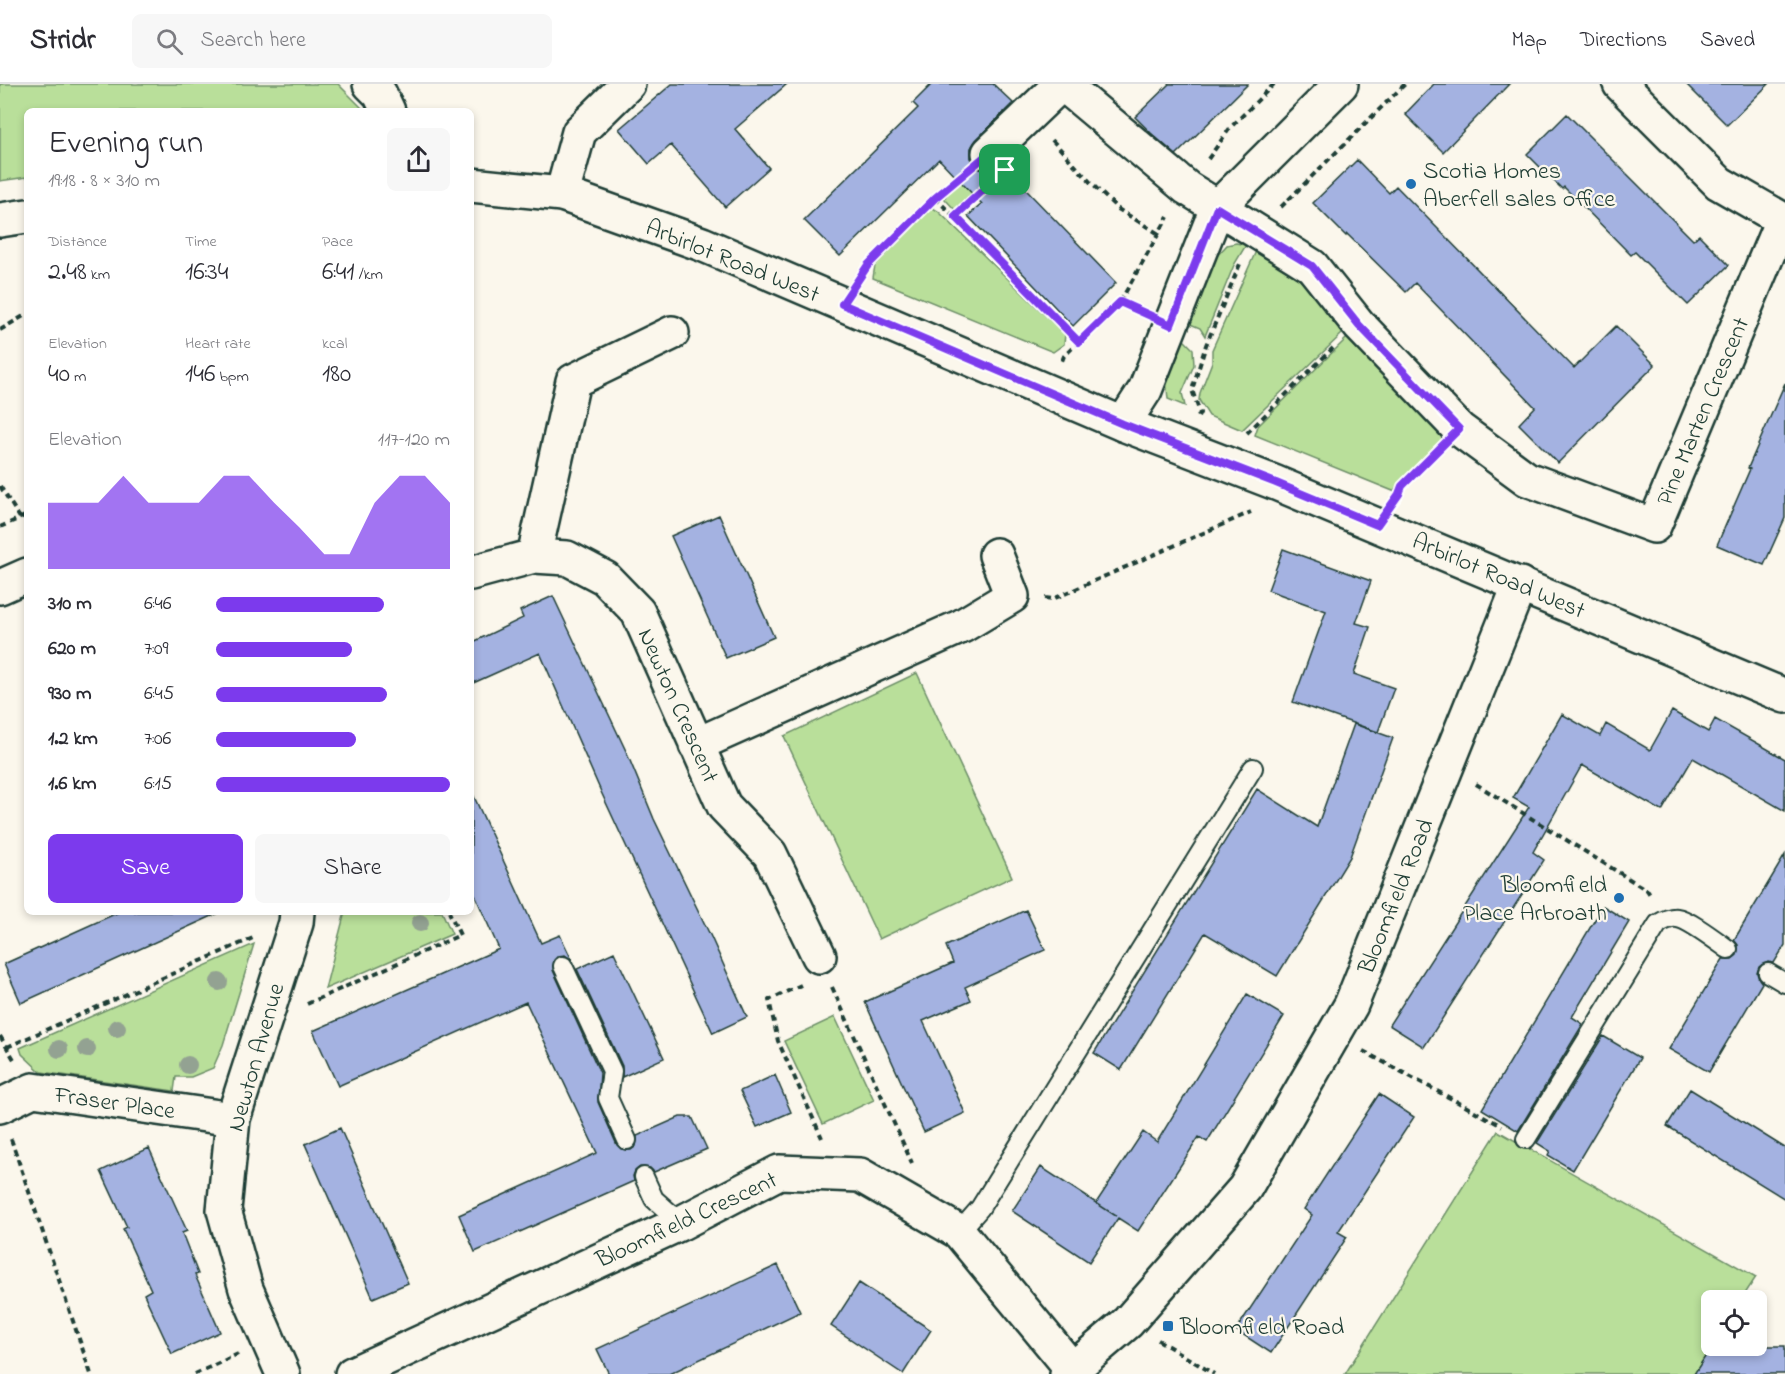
<!DOCTYPE html>
<html lang="en">
<head>
<meta charset="utf-8">
<style>
  body { margin:0; font-family:"Indie Flower",sans-serif; background:#f7f7f7; color:#2b2b33; height:100vh; display:flex; flex-direction:column; font-size:22px; white-space:nowrap }
  * { box-sizing:border-box; margin:0 }
  p { font-size:20px; color:#7c7c81 }
  .icon { flex:none; width:33px; height:33px; fill:none; stroke:currentColor; stroke-width:2; stroke-linecap:round; stroke-linejoin:round }
  .map { position:relative; flex:1; overflow:hidden }
  .drawer { position:absolute; left:24px; top:24px; width:450px; height:807px; display:flex; flex-direction:column; background:#fff; border-radius:9px; box-shadow:0 3px 9px #0003 }
  .drawer>* { flex:none }
  .controls { position:absolute; left:1701px; top:1206px; display:grid; gap:12px }
  .controls a { display:grid; place-items:center; width:66px; height:66px; border-radius:9px; background:#fff; box-shadow:0 3px 9px #0003; font-size:30px }
  .pin { position:absolute; display:grid; place-items:center; width:51px; height:51px; color:#fff; margin:-26px; border-radius:12px; box-shadow:0 3px 9px #0006 }
  .round { display:grid; place-items:center; flex:none; width:63px; height:63px; border-radius:9px; background:#f7f7f7 }
  .head { display:flex; align-items:center; justify-content:space-between; height:102px; padding:0 24px }
  h1 { font-size:33px; font-weight:600; line-height:45px }
  .stats { display:grid; grid-template-columns:repeat(3,1fr); gap:9px; height:102px; padding:6px 24px }
  .stats div { display:grid; align-content:center }
  .stats b { font-size:26px; font-weight:600 }
  .stats small { font-size:16px; font-weight:400 }
  .stats p { font-size:16px }
  .chart { height:168px; padding:12px 24px }
  .chart p { display:flex; justify-content:space-between }
  .chart svg { width:100%; height:108px; margin-top:6px; fill:#7c3aed; opacity:.7 }
  .action { display:flex; gap:12px; margin-top:auto; padding:12px 24px }
  .action a { flex:1; height:69px; border-radius:9px; background:#7c3aed; color:#fff; font-size:24px; font-weight:600; line-height:69px; text-align:center }
  .action a+a { background:#f7f7f7; color:#2b2b33 }
  ul { padding:0 24px; list-style:none; font-size:20px }
  li { display:grid; grid-template-columns:96px 72px 1fr; align-items:center; height:45px }
  li i { height:15px; border-radius:8px; background:#7c3aed }
  header { display:flex; align-items:center; gap:36px; box-sizing:border-box; height:84px; padding:0 30px; background:#fff; border-bottom:2px solid #e1e1e2 }
  header strong { font-size:28px }
  nav { display:flex; gap:33px; margin-inline-start:auto; font-size:21px }
  .search { width:420px; height:54px; background:#f7f7f7; display:flex; align-items:center; gap:15px; box-sizing:border-box; padding:0 21px; border-radius:9px; color:#7c7c81; font-size:22px }
  .map>svg:first-child { display:block }
  .green { fill:#b9df9a; stroke:#6c8e67; stroke-width:1.5 }
  .building { fill:#a4b2e1; stroke:#1f3d34; stroke-width:1.5 }
  .lines { fill:none; stroke-linecap:round; stroke-linejoin:round }
  .lane-casing { stroke:#1f3d34; stroke-width:22 }
  .street-casing { stroke:#1f3d34; stroke-width:38 }
  .secondary-casing { stroke:#1f3d34; stroke-width:38 }
  .path { stroke:#1f3d34; stroke-width:4; stroke-dasharray:6 4.5; stroke-linecap:butt }
  .lane { stroke:#fbf7ec; stroke-width:18 }
  .street { stroke:#fbf7ec; stroke-width:33 }
  .secondary { stroke:#fbf7ec; stroke-width:33 }
  .tree { fill:#93a292 }
  .route-casing { stroke:#fff; stroke-width:12 }
  .route { stroke:#7c3aed; stroke-width:8 }
  .poi-dot { fill:#1f6fb2; stroke:#fbf7ec; stroke-width:2 }
  .labels { text-anchor:middle; stroke-width:4.5; stroke-linejoin:round; paint-order:stroke }
  .poi-label { font-size:24px; fill:#1f3d34; stroke:#fbf7ec; text-anchor:start }
  .street-label { font-size:24px; fill:#1f3d34; stroke:#fbf7ec }
</style>
</head>
<body>
<header>
<strong>Stridr</strong>
<div class="search"><svg class="icon" aria-label="search" viewBox="0 0 24 24"><circle cx="10" cy="10" r="6"/><path d="M15 15l6 6"/></svg>Search here</div>
<nav><a>Map</a><a>Directions</a><a>Saved</a></nav>
</header>
<div class="map">
<svg width="1785" height="1290" viewBox="0 0 1785 1290">
  <rect width="100%" height="100%" fill="#fbf7ec"/>
  <filter id="ink" filterUnits="userSpaceOnUse"><feTurbulence type="fractalNoise" baseFrequency=".0167" numOctaves="2"/><feDisplacementMap in="SourceGraphic" scale="12" xChannelSelector="R" yChannelSelector="G"/><feConvolveMatrix kernelMatrix="1 2 1 2 8 2 1 2 1" color-interpolation-filters="sRGB"/></filter>
  <g filter="url(#ink)">
    <path class="green" d="M0,0h338l24,24v3h-335v66l-27,4z
      M983,74l15,12 -42,41 -11,-12 1,-6z
      M931,123l7,4 127,123 -1,10 -11,8 -180,-74 2,-13z
      M1236,159l10,2 -12,20 -29,71 -5,-8 -12,-5 27,-65 12,-13z
      M1256,167l48,32 39,50 -101,97 -33,-14 -10,-16 1,-7 12,-31v-12z
      M1180,252l13,13 1,16 -12,28 3,13 -17,-7 -3,-29z
      M1347,254l100,99 -54,54 -138,-56 3,-9z
      M917,589l95,204 -133,62 -95,-203z
      M345,828h97l10,22 -127,55z
      M254,860l-31,101 -10,23 -22,9h-15l-2,14 -133,-19 -19,-18 -2,-6z
      M835,933l39,83 -51,24 -39,-83z
      M1498,1047l258,146 -15,23h-29v46l-16,28h-351z"/>
    <path class="building" d="M672,0h115l-52,45 34,39 -44,39 -54,-62 -22,19 -30,-35z
      M932,0h61l20,19 -37,37 -5,8v10l5,8 8,5h10l9,-5 113,117 -43,43 -105,-110 14,-12 -43,-45 -99,97 -36,-36 114,-112 -5,-5z
      M1169,0h79l-72,71 -25,-22 -16,-16z
      M1434,0h75l-66,68 -38,-38z
      M1686,0h83l-42,41z
      M1567,30l126,126 6,-5 30,30 -41,40 -53,-53 -4,3 -67,-68 -2,2 -35,-35z
      M1357,76l32,33 7,-7 178,182 42,-42 39,39 -97,98 -39,-39 16,-17 -120,-124 -9,9 -59,-58 -1,2 -33,-33z
      M1785,299v135l-21,47 -47,-20 33,-76 -2,-1z
      M719,431l55,122 -48,21 -55,-122z
      M1283,465l88,32 -15,42 14,4 -16,47 40,14 -16,44 -85,-30 33,-91 -58,-21z
      M553,512l73,155 28,68 57,118 36,80 -34,16 -111,-239 -62,-141 -69,31v-41l52,-25 -3,-7z
      M1672,627l36,21 7,-13 70,40v52l-92,-53 -31,53 -80,-46 -49,87 11,8 -120,187 -35,-22 140,-218 -16,-9 49,-84 38,22 6,-12 44,26z
      M1354,640l39,14 -43,119 -73,119 -72,-43 -84,137 -27,-17 163,-264 60,38z
      M471,706l70,153 19,-8 12,25 -7,-5 -7,1 -4,4 -1,10 47,103 -2,29 19,43 4,4 10,1 5,-4 1,-10 43,-19h12l15,32 -53,23 -4,-4 -10,-1 -5,4 -2,5 1,5 -159,71 -16,-37 138,-62 -71,-151 -188,84 -25,-55 186,-82 -28,-63z
      M1785,771v90l-11,18 -6,-1 -9,5 -2,6 2,6 3,4 -53,89 -40,-23 54,-90h9l5,-4 1,-10 -4,-5z
      M1603,822l26,16 -57,95 11,7 -65,107 -36,-22z
      M1026,826l19,40 -80,37 6,13 -48,21 42,92 -41,19 -59,-130 88,-39 -7,-17z
      M119,828h102l-200,91 -17,-39z
      M614,868l50,106 -42,19v-11l-45,-97z
      M1247,910l37,22 -77,126 -8,-5 -61,94 -20,-13 -29,44 -77,-51 29,-44 75,49 -20,-13 47,-71 14,10z
      M1603,952l37,22 -67,112 -25,-15 2,-4 -13,-8z
      M775,991l16,37 -34,15 -17,-36z
      M1690,1005l95,59v51l-118,-73z
      M1379,1010l35,23 -76,115 9,5 -76,116 -35,-23 76,-115 -8,-6z
      M340,1044l68,155 -35,15 -68,-154z
      M149,1064l38,83 -5,2 16,41 -3,1 25,57 -48,22 -28,-60 7,-4 -28,-61 4,-2 -26,-56z
      M778,1181l22,47 -131,62h-60l-12,-25z
      M859,1199l72,47 -28,44 -72,-48z
      M1712,1262h73v28h-91z"/>
    <g class="lines">
      <defs>
        <path id="lane" d="M563,882l49,105 -4,27 19,42
          M1768,889l17,10
          M1526,1055l132,-215c5,-3 13,-7 19,-6 11,1 41,24 51,31
          M644,1093l10,22 27,24
          M959,1148l21,-24 273,-440"/>
        <path id="street" d="M370,0l10,10 8,17
          M1063,0l124,104 125,78 47,59 100,104 68,50 127,47 128,-306
          M1620,0l99,99 66,38
          M989,69l72,-69
          M562,110l17,-62 49,-48
          M1123,340l22,-34 72,-182 124,-124
          M534,472l39,-175 99,-48
          M471,489l63,-17 33,2 38,20 33,34 86,194 46,48 49,102
          M0,503l27,-12
          M696,661l266,-119 50,-30 -16,-41
          M0,1022l33,-16 200,29
          M283,1290l-37,-85 -22,-79 9,-91 63,-196 1,-11
          M352,1290l329,-151 98,-51 81,3 99,57 113,137
          M1067,1290l61,-52 117,-134 106,-183 169,-421"/>
        <path id="secondary" d="M471,101l91,9 140,50 421,180 153,59 509,213
          M0,136l27,-4"/>
      </defs>
      <use href="#lane" class="lane-casing"/>
      <use href="#street" class="street-casing"/>
      <use href="#secondary" class="secondary-casing"/>
      <path class="path" d="M1052,56l40,44 26,25 41,25
        M1208,75l22,-31 44,-44
        M935,114l20,19 30,-28
        M1281,123l124,-123
        M955,133l124,125
        M862,190l6,-9 67,-67 27,-22
        M1120,218l48,-85
        M0,246l27,-16
        M1062,277l2,-5 56,-54 19,9
        M1198,333l2,-4 -8,-23 14,-45 34,-81
        M1247,349l86,-85
        M0,402l20,32
        M1398,411l4,-9 33,-32
        M0,443l27,-12
        M1045,514l8,1 198,-87
        M1476,700l171,106 4,6
        M801,901l-32,15 9,41 44,97
        M832,903l80,176
        M307,920l153,-69 -11,-23
        M0,952l15,25
        M7,963l246,-109
        M1363,967l139,75
        M11,1055l80,235
        M1158,1256l56,34
        M195,1290l43,-20"/>
      <use href="#lane" class="lane"/>
      <use href="#street" class="street"/>
      <use href="#secondary" class="secondary"/>
    </g>
    <g class="tree">
      <circle cx="420" cy="839" r="9"/>
      <circle cx="219" cy="898" r="9"/>
      <circle cx="117" cy="944" r="9"/>
      <circle cx="59" cy="965" r="9"/>
      <circle cx="87" cy="965" r="9"/>
      <circle cx="188" cy="981" r="9"/>
    </g>
  </g>
  <g class="lines" filter="url(#ink)">
    <defs>
      <path id="route" d="M989,69l16,17 -50,46 124,126 41,-40 51,23 46,-117 95,58 47,59 100,104 -57,57 -3,8 -22,31 -101,-42 -153,-59 -281,-120 26,-39 67,-67z"/>
    </defs>
    <use href="#route" class="route-casing"/>
    <use href="#route" class="route"/>
  </g>
  <g class="poi-dot">
    <circle cx="1411" cy="100" r="6"/>
    <circle cx="1619" cy="814" r="6"/>
    <rect x="1162" y="1236" width="12" height="12" rx="3"/>
  </g>
  <g class="labels">
    <g class="poi-label">
      <text x="1423" y="94">Scotia Homes<tspan x="1423" dy="28">Aberfell sales office</tspan></text>
      <text x="1607" y="808" text-anchor="end">Bloomfield<tspan x="1607" dy="28">Place Arbroath</tspan></text>
      <text x="1180" y="1250">Bloomfield Road</text>
    </g>
    <g class="street-label">
      <text transform="translate(733 176) rotate(22)" y="8">Arbirlot Road West</text>
      <text transform="translate(1702 327) rotate(-67)" y="8">Pine Marten Crescent</text>
      <text transform="translate(1499 491) rotate(23)" y="8">Arbirlot Road West</text>
      <text transform="translate(679 621) rotate(66)" y="8">Newton Crescent</text>
      <text transform="translate(1395 812) rotate(-68)" y="8">Bloomfield Road</text>
      <text transform="translate(255 973) rotate(-74)" y="8">Newton Avenue</text>
      <text transform="translate(115 1018) rotate(8)" y="8">Fraser Place</text>
      <text transform="translate(686 1135) rotate(-25)" y="8">Bloomfield Crescent</text>
    </g>
  </g>
</svg>
<div class="controls">
<a><svg class="icon" aria-label="locate" viewBox="0 0 24 24"><circle cx="12" cy="12" r="6"/><path d="M12 2v4M12 18v4M2 12h4M18 12h4"/></svg></a>
</div>
<div class="pin" style="left:1005px;top:86px;background:#1e9e55"><svg class="icon" aria-label="arrive" viewBox="0 0 24 24"><path d="M6 21V4h12l-3 4 3 4H6"/></svg></div>
<section class="drawer">
<div class="head"><div><h1>Evening run</h1><p>19:18 · 8 × 310 m</p></div><a class="round"><svg class="icon" aria-label="share" viewBox="0 0 24 24"><path d="M12 15V3M7 8l5-5 5 5M5 13v7h14v-7"/></svg></a></div>
<div class="stats">
<div><p>Distance</p><b>2.48<small> km</small></b></div>
<div><p>Time</p><b>16:34</b></div>
<div><p>Pace</p><b>6:41<small> /km</small></b></div>
</div>
<div class="stats">
<div><p>Elevation</p><b>40<small> m</small></b></div>
<div><p>Heart rate</p><b>146<small> bpm</small></b></div>
<div><p>kcal</p><b>180</b></div>
</div>
<div class="chart"><p><span>Elevation</span>117–120 m</p>
<svg viewBox="0 0 160 44" preserveAspectRatio="none"><path d="M0 44V17L10 17L20 17L30 6L40 17L50 17L60 17L70 6L80 6L90 17L100 27L110 38L120 38L130 17L140 6L150 6L160 17V44z"/></svg>
</div>
<ul>
<li><b>310 m</b>6:46<i style="width:72%"></i></li>
<li><b>620 m</b>7:09<i style="width:58%"></i></li>
<li><b>930 m</b>6:45<i style="width:73%"></i></li>
<li><b>1.2 km</b>7:06<i style="width:60%"></i></li>
<li><b>1.6 km</b>6:15<i style="width:100%"></i></li>
</ul>
<div class="action"><a>Save</a><a>Share</a></div>
</section>
</div>
</body>
</html>
